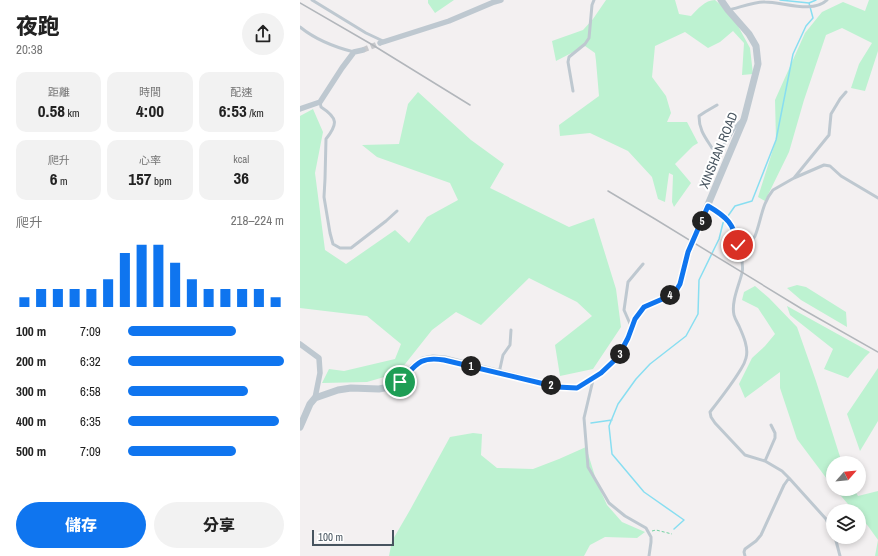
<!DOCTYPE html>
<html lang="zh-TW">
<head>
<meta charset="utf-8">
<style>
  body { margin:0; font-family:"Archivo Narrow","Noto Sans TC",sans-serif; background:#f2f2f2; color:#222; height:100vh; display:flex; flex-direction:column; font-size:15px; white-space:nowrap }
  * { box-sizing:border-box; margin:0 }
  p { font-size:13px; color:#767676 }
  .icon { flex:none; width:22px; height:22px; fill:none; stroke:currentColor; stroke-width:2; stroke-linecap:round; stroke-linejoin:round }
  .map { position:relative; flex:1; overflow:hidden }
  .details { display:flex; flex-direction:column; background:#fff; width:300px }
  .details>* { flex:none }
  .needle { width:26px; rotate:63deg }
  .controls { position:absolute; left:526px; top:456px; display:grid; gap:8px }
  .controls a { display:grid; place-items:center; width:40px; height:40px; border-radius:50%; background:#fff; box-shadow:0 2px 6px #0003; font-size:20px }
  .scale { position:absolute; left:12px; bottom:10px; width:82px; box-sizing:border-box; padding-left:4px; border:2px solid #47545f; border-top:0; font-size:11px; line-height:14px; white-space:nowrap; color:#47545f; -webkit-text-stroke:3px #fff; paint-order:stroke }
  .pin { position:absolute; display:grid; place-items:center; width:34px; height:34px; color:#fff; margin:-17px; border:2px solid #fff; border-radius:50%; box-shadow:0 1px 4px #0007 }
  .km { position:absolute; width:20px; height:20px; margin:-10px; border-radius:50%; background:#222; color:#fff; font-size:11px; line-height:20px; text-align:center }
  .round { display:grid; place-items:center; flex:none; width:42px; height:42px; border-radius:21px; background:#f2f2f2 }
  .headline { display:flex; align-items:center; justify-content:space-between; height:68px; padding:0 16px }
  h1 { font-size:22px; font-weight:800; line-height:30px }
  .metrics { display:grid; grid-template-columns:repeat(3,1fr); gap:6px; height:68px; padding:4px 16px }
  .metrics div { display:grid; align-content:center; border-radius:10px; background:#f2f2f2; text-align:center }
  .metrics b { font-size:17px; font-weight:800 }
  .metrics small { font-size:11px; font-weight:400 }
  .metrics p { font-size:11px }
  .chart { height:112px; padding:8px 16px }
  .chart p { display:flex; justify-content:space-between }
  .chart svg { width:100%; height:72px; margin-top:4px; stroke:#0f75ef; stroke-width:6 }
  .cta { display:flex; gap:8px; margin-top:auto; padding:8px 16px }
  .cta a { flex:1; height:46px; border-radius:24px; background:#0f75ef; color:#fff; font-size:16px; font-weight:800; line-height:46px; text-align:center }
  .cta a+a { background:#f2f2f2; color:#222 }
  ul { padding:0 16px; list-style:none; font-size:13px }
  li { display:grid; grid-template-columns:64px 48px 1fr; align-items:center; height:30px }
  li i { height:10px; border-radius:5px; background:#0f75ef }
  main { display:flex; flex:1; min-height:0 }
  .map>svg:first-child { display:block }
  .green { fill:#bdf2d1 }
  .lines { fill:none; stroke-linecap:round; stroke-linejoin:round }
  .stream { stroke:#88def1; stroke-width:1.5 }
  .minor-tunnel { stroke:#c8c9cc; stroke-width:5.5; stroke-dasharray:5.5 3; stroke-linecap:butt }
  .path { stroke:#73d2a2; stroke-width:1; stroke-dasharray:3 2; stroke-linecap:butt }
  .service { stroke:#bec8d0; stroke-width:3 }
  .minor { stroke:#bec8d0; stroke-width:5.5 }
  .tertiary { stroke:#bec8d0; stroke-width:7 }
  .rail { stroke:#b2b6bb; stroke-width:1.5 }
  .route-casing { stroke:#fff; stroke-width:8 }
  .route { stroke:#0f75ef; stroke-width:5 }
  .labels { text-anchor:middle; stroke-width:4; stroke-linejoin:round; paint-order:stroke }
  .street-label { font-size:13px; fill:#47545f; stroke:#fff }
</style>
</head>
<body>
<main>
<section class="details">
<div class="headline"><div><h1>夜跑</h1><p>20:38</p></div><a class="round"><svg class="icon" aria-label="share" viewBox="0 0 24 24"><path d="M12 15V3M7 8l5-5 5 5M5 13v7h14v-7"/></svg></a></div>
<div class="metrics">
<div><p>距離</p><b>0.58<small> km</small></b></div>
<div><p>時間</p><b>4:00</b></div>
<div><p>配速</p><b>6:53<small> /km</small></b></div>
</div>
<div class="metrics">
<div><p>爬升</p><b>6<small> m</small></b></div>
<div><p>心率</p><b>157<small> bpm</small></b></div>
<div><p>kcal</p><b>36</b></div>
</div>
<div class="chart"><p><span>爬升</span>218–224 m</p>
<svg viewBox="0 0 160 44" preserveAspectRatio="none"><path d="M5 44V38M15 44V33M25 44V33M35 44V33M45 44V33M55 44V27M65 44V11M75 44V6M85 44V6M95 44V17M105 44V27M115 44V33M125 44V33M135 44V33M145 44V33M155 44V38"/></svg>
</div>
<ul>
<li><b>100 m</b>7:09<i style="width:69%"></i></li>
<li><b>200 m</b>6:32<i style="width:100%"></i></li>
<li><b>300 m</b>6:58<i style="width:77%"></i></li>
<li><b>400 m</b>6:35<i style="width:97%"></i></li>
<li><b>500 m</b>7:09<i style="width:69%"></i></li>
</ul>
<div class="cta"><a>儲存</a><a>分享</a></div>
</section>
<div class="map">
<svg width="578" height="556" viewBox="0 0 578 556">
  <rect width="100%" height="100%" fill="#f3f0f1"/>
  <path class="green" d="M128,0h26l-19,13 -7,-10z
    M306,0h69l4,14 12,2c7,-7 14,-16 24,-16l17,15 18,33 3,26 -11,1 2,-32 -11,-12 -13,11 -12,6 -23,-16 -30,14 -3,31 14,19 5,17 -4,9h20l11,21 -5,3 -18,18 16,19 -17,24 -2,-5 1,-27 -4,-2 -4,29 -7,-3 -6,-22 -24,-26 -38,-18 -30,3 -1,-11 40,-29 -3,-35 -1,-8 -10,-7 -29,15 -4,-20 31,-11 10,-11z
    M569,0h9v51l-13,40 -14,-3 8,-24 13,-21 -30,-15 -16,7 -22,65 -15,52 -24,49 -7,-4 18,-57 -1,-40 30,-67 17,-21 21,-10 22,9z
    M118,92l53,48 33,24 -14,24 79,39 25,-9 22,71 5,38 -28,42 -33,7 -5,-31 37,-29 -15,-14 -48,-24 -48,47 -25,-13 -24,18 -34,43 -31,9 -45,1 7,-14 15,2 51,-12 6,-15 -34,-28 -67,-8v-192l13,-7 10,23 -8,41 10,77 21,14 49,-34 14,13 18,-26 31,-17 -8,-17 -73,-26 -15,-12 37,-1 9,-40z
    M497,285l9,2 40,25 1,15 -46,-27 -14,-12z
    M455,286l14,12 28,29 19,54 26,82h-9v24l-36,-48 -17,-51v-16l-35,26 -6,-14 13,-26 13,-12 10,-12 -17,-26 -16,-8 2,-8z
    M487,306l83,46 -5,5 -17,21 -24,-9 9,-20 -43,-34z
    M578,368v53l-18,30 -13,-37z
    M173,433l9,1 -1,21 16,13 36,1 26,-10 27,-12 11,36 10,22 15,17 23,10 -8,6 -32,-1 -15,8 -6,11h-195l3,-15 18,-31 40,-73z
    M535,489h19l4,7 20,-5v65h-3l3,-16 -10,-14 -9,-10v-5h-5z"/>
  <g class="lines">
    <path class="stream" d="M480,0l29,3 7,-3
      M291,423l21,-3
      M374,529l10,-9 -40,-28 -32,-38 -3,-28 9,-22 18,-25 14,-15 36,-28 12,-22 1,-34 20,-41 4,-16 12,-17 17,-5 24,-61 17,-86 13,-28 7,-8 -4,-15"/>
    <path class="minor-tunnel" d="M63,50l17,-7"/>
    <path class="path" d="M352,531l4,-1 16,4"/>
    <path class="service" d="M12,0l54,33 17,8
      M428,10c10,-2 28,-9 37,-8 18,0 48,12 62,-2
      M0,27c16,13 34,20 54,25
      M273,91l-5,-29 1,-5 16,-13 4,-6 3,-33 2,-5
      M20,102l1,5c17,11 17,17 5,32l-1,40 -1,18 6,36 3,11 7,4h11l35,-27 11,-10
      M417,105l-12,7 -6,4c0,14 6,21 13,32 17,2 18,-19 29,-27
      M494,178l35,-43 2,-21 9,-15 6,-7
      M408,206c22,13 25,19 31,43 2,7 5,16 3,24 -3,12 -11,29 -8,42 1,4 3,7 5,11 4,9 10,22 7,32 -1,4 -3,8 -5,11 -9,15 -20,29 -31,43l1,5 4,6 30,32 20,6 17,10 7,7 37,41 7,14
      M438,245l14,-5 3,-4c6,-15 7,-33 18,-46l21,-12 30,-13 6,1 11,10 37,22
      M331,326l-7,-16 4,-28 15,-18
      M199,373l4,-18 7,-10 1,-15
      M293,380l-9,38 4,49 21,36 16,13 21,12 5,9v5l-2,14
      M465,461l10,-23v-5l-4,-8
      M535,537l5,19
      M445,556l-1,-4 1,-3 11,-8 5,-6 23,-50 5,-7"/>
    <path class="minor" d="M80,43l69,-22 45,-19 7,-2
      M0,109l20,-7 22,-34 12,-16 9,-2
      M0,344l19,14 1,15 -5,25"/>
    <path class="tertiary" d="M0,427l10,-23 5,-6 23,-8 13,-2 28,1 10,-2 11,-5 13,-15 10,-7 10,-2 12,1 112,28 20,1 24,-15 17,-16 10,-19 7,-19 9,-12 30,-13 6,-10 8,-32 56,-133 14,-55 -2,-18 -7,-12 -21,-24 -7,-10"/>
    <path class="rail" d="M0,3l71,41 99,61
      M308,191l47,28 147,90 76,43"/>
  </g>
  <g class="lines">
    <defs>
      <path id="route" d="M100,382c16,-17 19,-26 44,-22l113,27 20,1 24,-15 17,-16 10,-19 7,-19 9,-12 30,-13 6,-10 8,-32 20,-46c19,11 26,18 30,39"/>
    </defs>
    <use href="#route" class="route-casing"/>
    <use href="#route" class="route"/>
  </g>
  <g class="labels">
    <g class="street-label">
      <text transform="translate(418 150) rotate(-68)" y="5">XINSHAN ROAD</text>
    </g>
  </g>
</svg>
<div class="controls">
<a><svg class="needle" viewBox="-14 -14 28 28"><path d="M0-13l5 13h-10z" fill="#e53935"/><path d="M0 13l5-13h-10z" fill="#767676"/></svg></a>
<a><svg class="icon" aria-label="layers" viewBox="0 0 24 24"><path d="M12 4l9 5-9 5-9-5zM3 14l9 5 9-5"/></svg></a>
</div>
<div class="scale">100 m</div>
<div class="pin" style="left:100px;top:382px;background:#1e9e55"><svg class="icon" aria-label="arrive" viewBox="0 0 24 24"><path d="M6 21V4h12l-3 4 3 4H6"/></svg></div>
<div class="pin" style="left:438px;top:245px;background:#d93025"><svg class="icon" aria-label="check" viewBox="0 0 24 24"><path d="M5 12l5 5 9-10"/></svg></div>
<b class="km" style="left:171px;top:366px">1</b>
<b class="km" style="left:251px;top:385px">2</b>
<b class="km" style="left:320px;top:354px">3</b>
<b class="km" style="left:370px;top:295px">4</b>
<b class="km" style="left:402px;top:221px">5</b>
</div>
</main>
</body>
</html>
